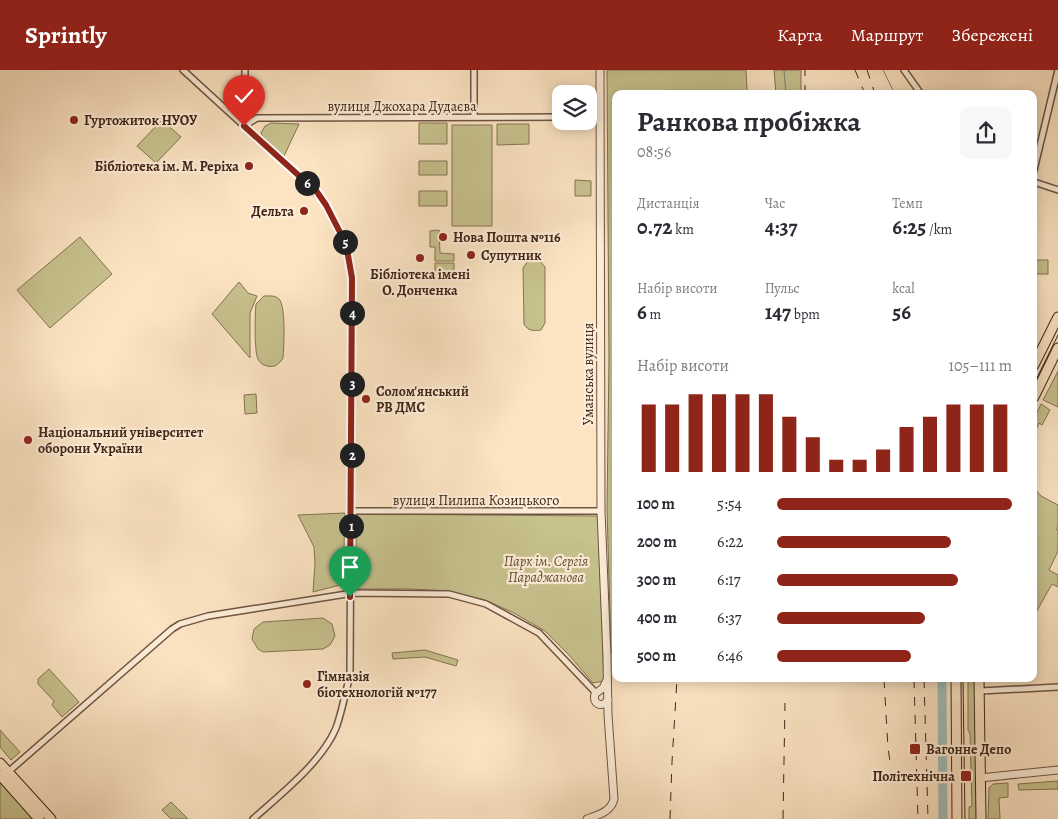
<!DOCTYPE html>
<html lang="uk">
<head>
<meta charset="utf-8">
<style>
  body { margin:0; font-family:Alegreya,serif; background:#f7f7f7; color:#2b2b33; height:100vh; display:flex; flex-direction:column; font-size:19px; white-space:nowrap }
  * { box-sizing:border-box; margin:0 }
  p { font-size:16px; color:#7c7c81 }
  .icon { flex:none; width:28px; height:28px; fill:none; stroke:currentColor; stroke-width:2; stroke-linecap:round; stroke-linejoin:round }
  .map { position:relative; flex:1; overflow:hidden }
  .sheet { position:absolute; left:612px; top:20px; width:425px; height:592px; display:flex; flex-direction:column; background:#fff; border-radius:10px; box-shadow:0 2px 12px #0003 }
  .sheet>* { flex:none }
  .buttons { position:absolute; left:552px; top:15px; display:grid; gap:10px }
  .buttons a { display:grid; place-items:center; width:45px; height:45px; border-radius:10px; background:#fff; box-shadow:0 2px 12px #0003; font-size:25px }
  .pin { position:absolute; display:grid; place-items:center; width:42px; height:42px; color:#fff; margin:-51px -21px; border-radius:50% 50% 50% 0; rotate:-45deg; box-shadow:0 0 5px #0007 }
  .pin .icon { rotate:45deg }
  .km { position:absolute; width:25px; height:25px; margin:-12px; border-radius:50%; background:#222; color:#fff; font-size:14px; line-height:25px; text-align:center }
  .round { display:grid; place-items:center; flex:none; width:52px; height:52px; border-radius:10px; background:#f7f7f7 }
  .summary { display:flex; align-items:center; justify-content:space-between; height:85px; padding:0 25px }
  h1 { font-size:28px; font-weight:600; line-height:38px }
  .stats { display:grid; grid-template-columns:repeat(3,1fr); gap:8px; height:85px; padding:5px 25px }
  .stats div { display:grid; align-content:center }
  .stats b { font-size:21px; font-weight:600 }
  .stats small { font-size:14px; font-weight:400 }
  .stats p { font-size:14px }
  .chart { height:140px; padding:10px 25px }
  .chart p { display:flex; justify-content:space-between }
  .chart svg { width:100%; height:90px; margin-top:5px; stroke:#8f2418; stroke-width:6 }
  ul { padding:0 25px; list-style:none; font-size:16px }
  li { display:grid; grid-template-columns:80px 60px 1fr; align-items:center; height:38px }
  li i { height:12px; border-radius:6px; background:#8f2418 }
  header { display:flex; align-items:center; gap:30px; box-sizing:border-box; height:70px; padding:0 25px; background:#8f2418; color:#fff }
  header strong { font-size:24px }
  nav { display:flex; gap:28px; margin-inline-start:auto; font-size:18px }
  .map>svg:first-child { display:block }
  .green { fill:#c7c28e; stroke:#847352 }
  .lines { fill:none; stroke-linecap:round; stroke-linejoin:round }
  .stream { stroke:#7a8079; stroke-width:1 }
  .river { stroke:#a1bdbb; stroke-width:9 }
  .minor-casing { stroke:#6f5442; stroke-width:8 }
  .tertiary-casing { stroke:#6f5442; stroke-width:9 }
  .primary-casing { stroke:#402417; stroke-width:11 }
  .minor { stroke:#fdedd8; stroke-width:5 }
  .tertiary { stroke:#fdedd8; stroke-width:7 }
  .primary { stroke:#fce4c3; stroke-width:9 }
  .tram { stroke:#402417; stroke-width:1 }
  .rail { stroke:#402417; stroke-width:1; stroke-dasharray:9 9; stroke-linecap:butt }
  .route-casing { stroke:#fff; stroke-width:10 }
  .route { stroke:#8f2418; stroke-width:6 }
  .poi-dot { fill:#8f2418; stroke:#fdedd8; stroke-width:2 }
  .labels { text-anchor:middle; stroke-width:4.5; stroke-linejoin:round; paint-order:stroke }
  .street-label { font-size:14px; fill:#402417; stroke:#fdedd8 }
  .poi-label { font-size:14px; font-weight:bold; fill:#402417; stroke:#fdedd8; text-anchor:start }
  .park-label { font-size:14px; font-style:italic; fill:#624c35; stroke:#fdedd8 }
</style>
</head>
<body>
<header>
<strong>Sprintly</strong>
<nav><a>Карта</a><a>Маршрут</a><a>Збережені</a></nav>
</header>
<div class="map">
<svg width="1058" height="749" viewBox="0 0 1058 749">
  <rect width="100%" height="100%" fill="#fce4c3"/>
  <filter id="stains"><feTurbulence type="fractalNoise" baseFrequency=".004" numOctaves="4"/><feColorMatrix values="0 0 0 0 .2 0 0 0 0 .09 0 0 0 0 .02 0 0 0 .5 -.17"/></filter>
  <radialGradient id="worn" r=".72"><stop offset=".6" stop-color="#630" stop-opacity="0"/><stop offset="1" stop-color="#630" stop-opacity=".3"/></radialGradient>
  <path class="green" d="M607,0h139l1,20 -2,4h-129v559h-5l-4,-146 2,-148z
    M774,0h27v24h-25z
    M162,50l19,17 -25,26 -19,-17z
    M271,53l28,1 -15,32 -21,-19 -2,-4 4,-7z
    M419,53h28v21h-28z
    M497,54h32v20l-32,1z
    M452,55h40v101h-40z
    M419,91h28v14h-28z
    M575,110l16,1v15h-16z
    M419,121h28v15h-28z
    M439,160l1,23 14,1v7h-19v-14h-5v-16z
    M80,167l32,37 -62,54 -33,-38z
    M534,190l6,1 5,6v56l-4,7c-8,1 -13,1 -17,-6l-1,-56 5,-7z
    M1036,190h12v14h-12z
    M435,193h19v16h-19z
    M239,212l9,11 9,3 -7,17v45l-38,-44z
    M264,226c5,0 11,-1 15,3 7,7 5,48 4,59 -4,6 -8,10 -16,8 -4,-1 -7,-3 -9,-7 -4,-8 -3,-45 -2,-55z
    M1058,301v36l-15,-7z
    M256,324l1,19 -12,1 -1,-19z
    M1041,334l9,6 -8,15 -3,-2 -5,11v-15z
    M1034,418l7,8 17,9v21l-2,3 2,1v21l-9,19 9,5v12l-6,-3 -18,32z
    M345,443l-2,69 -3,3 -27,7 2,-29 -1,-16 -16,-32z
    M356,444l242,2 6,165 -11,2 -24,-28 -24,-24 -31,-18 -29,-13 -37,-9 -38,-2h-54z
    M323,548l9,6 3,12 -5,9 -7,4 -60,3 -5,-3 -6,-10 2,-10 9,-7z
    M425,580l33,10 -2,6 -31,-9 -32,2 -1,-6z
    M49,599l30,33 -17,15 -10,-12 2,-4 -16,-17v-5z
    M968,609h7l2,140h-8v-12l3,-1 -2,-72 -2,-4z
    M0,660l20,22 -9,8 -11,-13z
    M0,708l37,41h-37z
    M1058,711v8l-39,1 -1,-6z
    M1008,713v14l-9,1 1,21h-12l1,-31 4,-4z
    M171,732l17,17h-17l-9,-9z"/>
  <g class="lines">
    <path class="stream" d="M784,0l2,24
      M883,0l12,24"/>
    <path class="river" d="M942,609l1,140"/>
    <defs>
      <path id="minor" d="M183,0l118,108 21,21 24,46 6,33 -2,398c-5,17 -8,36 -14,52 -14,34 -56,67 -83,91
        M904,0l17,24
        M589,46h11
        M474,47v-47
        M244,56l13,-8 304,-1
        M244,56l1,-56
        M1034,100l24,-100
        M1034,112l24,8
        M351,441h250
        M980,621l78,-4
        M7,703l165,-144 8,-5 28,-8 145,-23 96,1 37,10 53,29 57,60"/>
      <path id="tertiary" d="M607,610l-4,8 -8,6c-2,7 2,12 9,10l4,-4
        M980,708l78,-8
        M587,749c11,-4 24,-7 27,-20l-6,-84 -1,-59 -6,-145 -1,-441"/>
      <path id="primary" d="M1034,295l24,-48
        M1034,327l24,-49
        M956,609l1,140
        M979,609l2,140
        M0,693l51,56
        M0,705l39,44"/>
    </defs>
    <use href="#minor" class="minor-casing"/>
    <use href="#tertiary" class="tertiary-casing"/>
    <use href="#primary" class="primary-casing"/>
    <use href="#minor" class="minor"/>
    <use href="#tertiary" class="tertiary"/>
    <use href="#primary" class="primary"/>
    <path class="tram" d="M1034,314l24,-49
      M963,609l2,140"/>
    <path class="rail" d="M855,0l10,24
      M867,0l8,24
      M805,24v-24
      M884,609l4,69 3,20
      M914,609l4,140
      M924,609l4,140
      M670,749l2,-57 5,-83
      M783,749l2,-116"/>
  </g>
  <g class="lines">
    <defs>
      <path id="route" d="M244,56l73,66 9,13 20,39 6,34 -2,319"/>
    </defs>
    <use href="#route" class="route-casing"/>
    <use href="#route" class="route"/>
  </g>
  <g class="poi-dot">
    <circle cx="74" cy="50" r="5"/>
    <circle cx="249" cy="96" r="5"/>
    <circle cx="304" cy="141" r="5"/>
    <circle cx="443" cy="167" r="5"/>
    <circle cx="471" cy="185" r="5"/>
    <circle cx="420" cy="188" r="5"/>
    <circle cx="366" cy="329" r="5"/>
    <circle cx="28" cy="370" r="5"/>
    <circle cx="307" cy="614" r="5"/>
    <rect x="909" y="673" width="12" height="12" rx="2.5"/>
    <rect x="960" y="700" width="12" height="12" rx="2.5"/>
  </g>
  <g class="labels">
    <g class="street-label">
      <text x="402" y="41">вулиця Джохара Дудаєва</text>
      <text transform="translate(588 304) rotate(-90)" y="5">Уманська вулиця</text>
      <text x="476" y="435">вулиця Пилипа Козицького</text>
    </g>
    <g class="poi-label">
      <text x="84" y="55">Гуртожиток НУОУ</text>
      <text x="239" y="101" text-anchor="end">Бібліотека ім. М. Реріха</text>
      <text x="294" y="146" text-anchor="end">Дельта</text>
      <text x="453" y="172">Нова Пошта №116</text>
      <text x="481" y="190">Супутник</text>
      <text x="420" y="209" text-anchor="middle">Бібліотека імені<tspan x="420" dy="16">О. Донченка</tspan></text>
      <text x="376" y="326">Солом'янський<tspan x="376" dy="16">РВ ДМС</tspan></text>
      <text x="38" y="367">Національний університет<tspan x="38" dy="16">оборони України</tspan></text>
      <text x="317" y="611">Гімназія<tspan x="317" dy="16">біотехнологій №177</tspan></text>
      <text x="926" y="684">Вагонне Депо</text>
      <text x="955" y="711" text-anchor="end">Політехнічна</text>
    </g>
    <g class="park-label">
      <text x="546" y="496">Парк ім. Сергія<tspan x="546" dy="16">Параджанова</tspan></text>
    </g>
  </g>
  <rect width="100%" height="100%" filter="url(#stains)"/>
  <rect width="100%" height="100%" fill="url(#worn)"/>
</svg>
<div class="buttons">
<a><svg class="icon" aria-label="layers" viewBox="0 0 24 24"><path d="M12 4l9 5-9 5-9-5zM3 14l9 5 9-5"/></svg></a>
</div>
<div class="pin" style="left:350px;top:527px;background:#1e9e55"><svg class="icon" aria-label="arrive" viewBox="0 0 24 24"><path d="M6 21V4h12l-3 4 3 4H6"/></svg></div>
<div class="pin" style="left:244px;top:56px;background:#d93025"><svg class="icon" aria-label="check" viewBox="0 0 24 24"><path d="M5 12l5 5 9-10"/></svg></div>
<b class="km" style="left:351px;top:456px">1</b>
<b class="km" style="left:352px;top:385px">2</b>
<b class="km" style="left:352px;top:314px">3</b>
<b class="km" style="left:352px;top:243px">4</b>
<b class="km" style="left:345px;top:172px">5</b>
<b class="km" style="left:307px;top:113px">6</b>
<section class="sheet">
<div class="summary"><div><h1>Ранкова пробіжка</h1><p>08:56</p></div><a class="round"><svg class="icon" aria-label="share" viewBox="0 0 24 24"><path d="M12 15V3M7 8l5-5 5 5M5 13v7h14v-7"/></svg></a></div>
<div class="stats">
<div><p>Дистанція</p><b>0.72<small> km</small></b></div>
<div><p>Час</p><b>4:37</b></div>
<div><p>Темп</p><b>6:25<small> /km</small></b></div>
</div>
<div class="stats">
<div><p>Набір висоти</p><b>6<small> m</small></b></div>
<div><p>Пульс</p><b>147<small> bpm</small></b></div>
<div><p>kcal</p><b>56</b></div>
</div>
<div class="chart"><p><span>Набір висоти</span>105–111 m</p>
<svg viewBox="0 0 160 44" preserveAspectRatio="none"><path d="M5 44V11M15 44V11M25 44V6M35 44V6M45 44V6M55 44V6M65 44V17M75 44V27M85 44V38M95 44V38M105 44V33M115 44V22M125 44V17M135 44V11M145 44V11M155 44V11"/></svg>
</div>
<ul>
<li><b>100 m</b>5:54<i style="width:100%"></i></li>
<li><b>200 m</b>6:22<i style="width:74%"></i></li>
<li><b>300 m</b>6:17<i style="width:77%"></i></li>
<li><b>400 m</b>6:37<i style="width:63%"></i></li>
<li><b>500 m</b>6:46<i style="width:57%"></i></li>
</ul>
</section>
</div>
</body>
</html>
